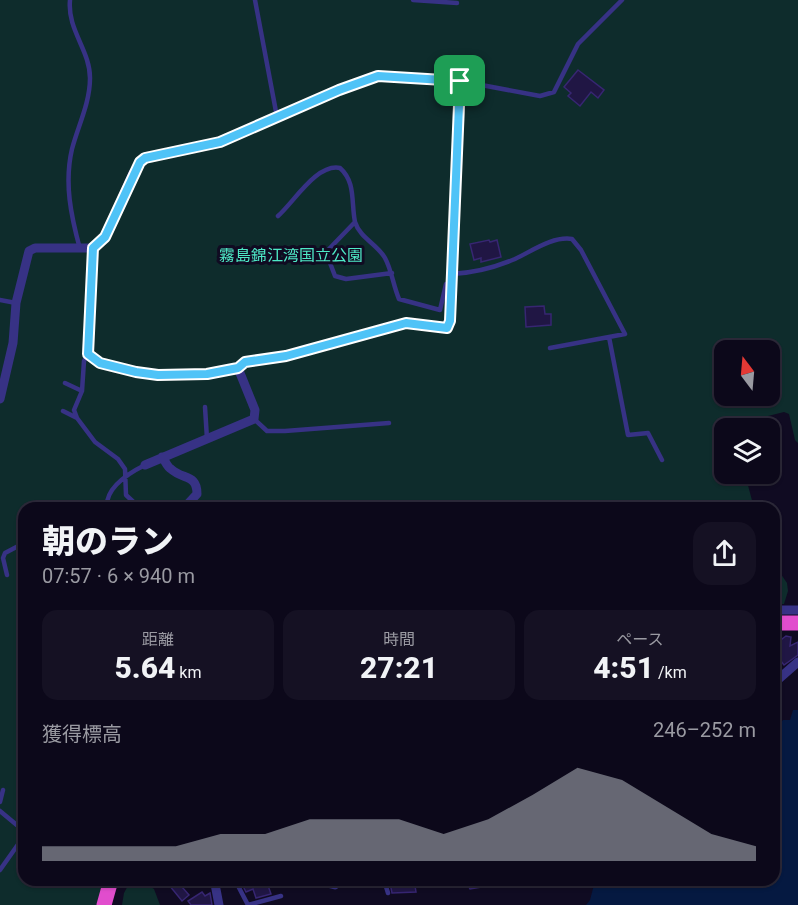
<!DOCTYPE html>
<html lang="ja">
<head>
<meta charset="utf-8">
<style>
  body { margin:0; font-family:Roboto,"Noto Sans JP",sans-serif; background:#151123; color:#f1f3f6; height:100vh; display:flex; flex-direction:column; font-size:22px; white-space:nowrap }
  * { box-sizing:border-box; margin:0 }
  p { font-size:20px; color:#9a9aa2 }
  .icon { flex:none; width:33px; height:33px; fill:none; stroke:currentColor; stroke-width:2; stroke-linecap:round; stroke-linejoin:round }
  .map { position:relative; flex:1; overflow:hidden }
  .drawer { position:absolute; left:18px; top:502px; width:762px; height:384px; display:flex; flex-direction:column; background:#0c081a; border-radius:18px; box-shadow:0 2px 4px #0004,0 0 0 2px #2c2939 }
  .drawer>* { flex:none }
  .needle { width:39px; rotate:344deg }
  .buttons { position:absolute; left:714px; top:340px; display:grid; gap:12px }
  .buttons a { display:grid; place-items:center; width:66px; height:66px; border-radius:12px; background:#0c081a; box-shadow:0 2px 4px #0004,0 0 0 2px #2c2939; font-size:30px }
  .pin { position:absolute; display:grid; place-items:center; width:51px; height:51px; color:#fff; margin:-26px; border-radius:12px; box-shadow:0 3px 9px #0006 }
  .round { display:grid; place-items:center; flex:none; width:63px; height:63px; border-radius:18px; background:#151123 }
  .headline { display:flex; align-items:center; justify-content:space-between; height:102px; padding:0 24px }
  h1 { font-size:33px; font-weight:800; line-height:45px }
  .stats { display:grid; grid-template-columns:repeat(3,1fr); gap:9px; height:102px; padding:6px 24px }
  .stats div { display:grid; align-content:center; border-radius:15px; background:#151123; text-align:center }
  .stats b { font-size:30px; font-weight:800 }
  .stats small { font-size:16px; font-weight:400 }
  .stats p { font-size:16px }
  .chart { height:168px; padding:12px 24px }
  .chart p { display:flex; justify-content:space-between }
  .chart svg { width:100%; height:108px; margin-top:6px; fill:#8c9099; opacity:.7 }
  .map>svg:first-child { display:block }
  .green { fill:#0e2c2c; fill-rule:evenodd }
  .water { fill:#051941 }
  .building { fill:#201644; stroke:#372672; stroke-width:1.5 }
  .lines { fill:none; stroke-linecap:round; stroke-linejoin:round }
  .service { stroke:#373285; stroke-width:4.5 }
  .minor { stroke:#373285; stroke-width:9 }
  .trunk { stroke:#e14dcd; stroke-width:15 }
  .route-casing { stroke:#fff; stroke-width:12 }
  .route { stroke:#4fc3f7; stroke-width:8 }
  .labels { text-anchor:middle; stroke-width:6; stroke-linejoin:round; paint-order:stroke }
  .park-label { font-size:16px; fill:#4ee9c6; stroke:#100b22 }
</style>
</head>
<body>
<div class="map">
<svg width="798" height="905" viewBox="0 0 798 905">
  <rect width="100%" height="100%" fill="#100b22"/>
  <path class="green" d="M0,0h798v443l-3,-3 -6,-26 -5,-2 -45,11 -3,6h-12v45h21l9,34h-730v372l81,1 -7,24h-98zM724,351h46v45h-46z
    M774,564l13,19 1,8 -4,13h-10z
    M130,882h14l10,7 6,16h-38l2,-12z"/>
  <path class="water" d="M793,710h5v195h-212l4,-5 5,-19 179,-1v-88l7,-9 -1,-6 -6,-3v-44l9,-10h7z"/>
  <path class="building" d="M578,70l26,20 -6,8 -7,-6 -11,14 -12,-10 3,-3 -7,-6z
    M489,240l1,2 7,-2 4,17 -20,5v-4l-7,2 -4,-16z
    M544,306l1,8h6v11l-25,2 -1,-20z
    M778,635l4,4 4,-3 5,1 -1,9 8,-4v13l-14,10 -7,-9 -3,2v-20z
    M165,880h16l1,7 7,8 -7,6z
    M240,880h26l5,14 -15,4 -3,-9 -7,3z
    M407,880h7l2,12 -24,1 -2,-10z
    M465,880h34v4l-29,5z
    M202,892l3,4 5,-3 2,12h-21l-3,-4z"/>
  <g class="lines">
    <path class="service" d="M70,0c-3,30 20,50 20,78 0,25 -12,48 -18,71 -8,34 -1,67 8,100
      M255,0l22,117
      M413,0l44,3
      M460,81l80,15 14,-4 24,-48 44,-44
      M278,216c16,-14 39,-53 62,-48 16,14 11,35 15,54 5,16 22,22 30,36 7,13 8,27 14,41l41,11 6,-26h5
      M355,222l-26,27 -2,6 8,21 11,3 46,-6
      M92,248l-4,106c42,29 103,22 150,14
      M452,274c20,-1 44,-7 63,-15 17,-8 38,-23 57,-20l9,11 44,84 -75,14
      M0,300l16,3
      M609,337l19,98 20,-2 14,27
      M88,354l-4,7 -2,30 -8,19 3,8 18,24 23,17 7,10 1,26 14,13
      M65,383l17,8
      M205,407l2,32
      M63,411l14,7
      M254,419l13,12h18l104,-8
      M107,508c-2,-20 22,-35 38,-43
      M7,575l-4,-17 2,-5 19,-10
      M0,802l3,-12
      M0,811l24,20
      M0,870l24,-34
      M235,880l13,25
      M384,880l4,13
      M438,880h1
      M248,905l33,-9"/>
    <path class="minor" d="M0,399l13,-56 3,-40 13,-52 6,-3h57l13,-11 28,-64 12,-15 75,-16 146,-63 12,-3 82,5 -10,240 -3,7 -41,-5 -120,33 -41,6 -7,6 17,42 -1,9 -109,46
      M162,457c3,3 5,10 9,12 12,11 26,5 26,25l-13,14
      M776,623l1,-13h21
      M774,683l24,-21
      M315,880l20,5v-5
      M219,905l-4,-21 5,-4"/>
    <path class="trunk" d="M774,623h24
      M104,905l7,-25"/>
  </g>
  <g class="lines">
    <defs>
      <path id="route" d="M378,76l82,5 -10,240 -3,7 -41,-5 -120,33 -41,6 -7,6 -31,6 -49,1 -22,-3 -36,-9 -12,-9 5,-106 12,-11 35,-75 5,-4 75,-16 119,-52z"/>
    </defs>
    <use href="#route" class="route-casing"/>
    <use href="#route" class="route"/>
  </g>
  <g class="labels">
    <g class="park-label">
      <text x="291" y="261">霧島錦江湾国立公園</text>
    </g>
  </g>
</svg>
<div class="buttons">
<a><svg class="needle" viewBox="-14 -14 28 28"><path d="M0-13l5 13h-10z" fill="#e53935"/><path d="M0 13l5-13h-10z" fill="#9a9aa2"/></svg></a>
<a><svg class="icon" aria-label="layers" viewBox="0 0 24 24"><path d="M12 4l9 5-9 5-9-5zM3 14l9 5 9-5"/></svg></a>
</div>
<div class="pin" style="left:460px;top:81px;background:#1e9e55"><svg class="icon" aria-label="arrive" viewBox="0 0 24 24"><path d="M6 21V4h12l-3 4 3 4H6"/></svg></div>
<section class="drawer">
<div class="headline"><div><h1>朝のラン</h1><p>07:57 · 6 × 940 m</p></div><a class="round"><svg class="icon" aria-label="share" viewBox="0 0 24 24"><path d="M12 15V3M7 8l5-5 5 5M5 13v7h14v-7"/></svg></a></div>
<div class="stats">
<div><p>距離</p><b>5.64<small> km</small></b></div>
<div><p>時間</p><b>27:21</b></div>
<div><p>ペース</p><b>4:51<small> /km</small></b></div>
</div>
<div class="chart"><p><span>獲得標高</span>246–252 m</p>
<svg viewBox="0 0 160 44" preserveAspectRatio="none"><path d="M0 44V38L10 38L20 38L30 38L40 33L50 33L60 27L70 27L80 27L90 33L100 27L110 17L120 6L130 11L140 22L150 33L160 38V44z"/></svg>
</div>
</section>
</div>
</body>
</html>
